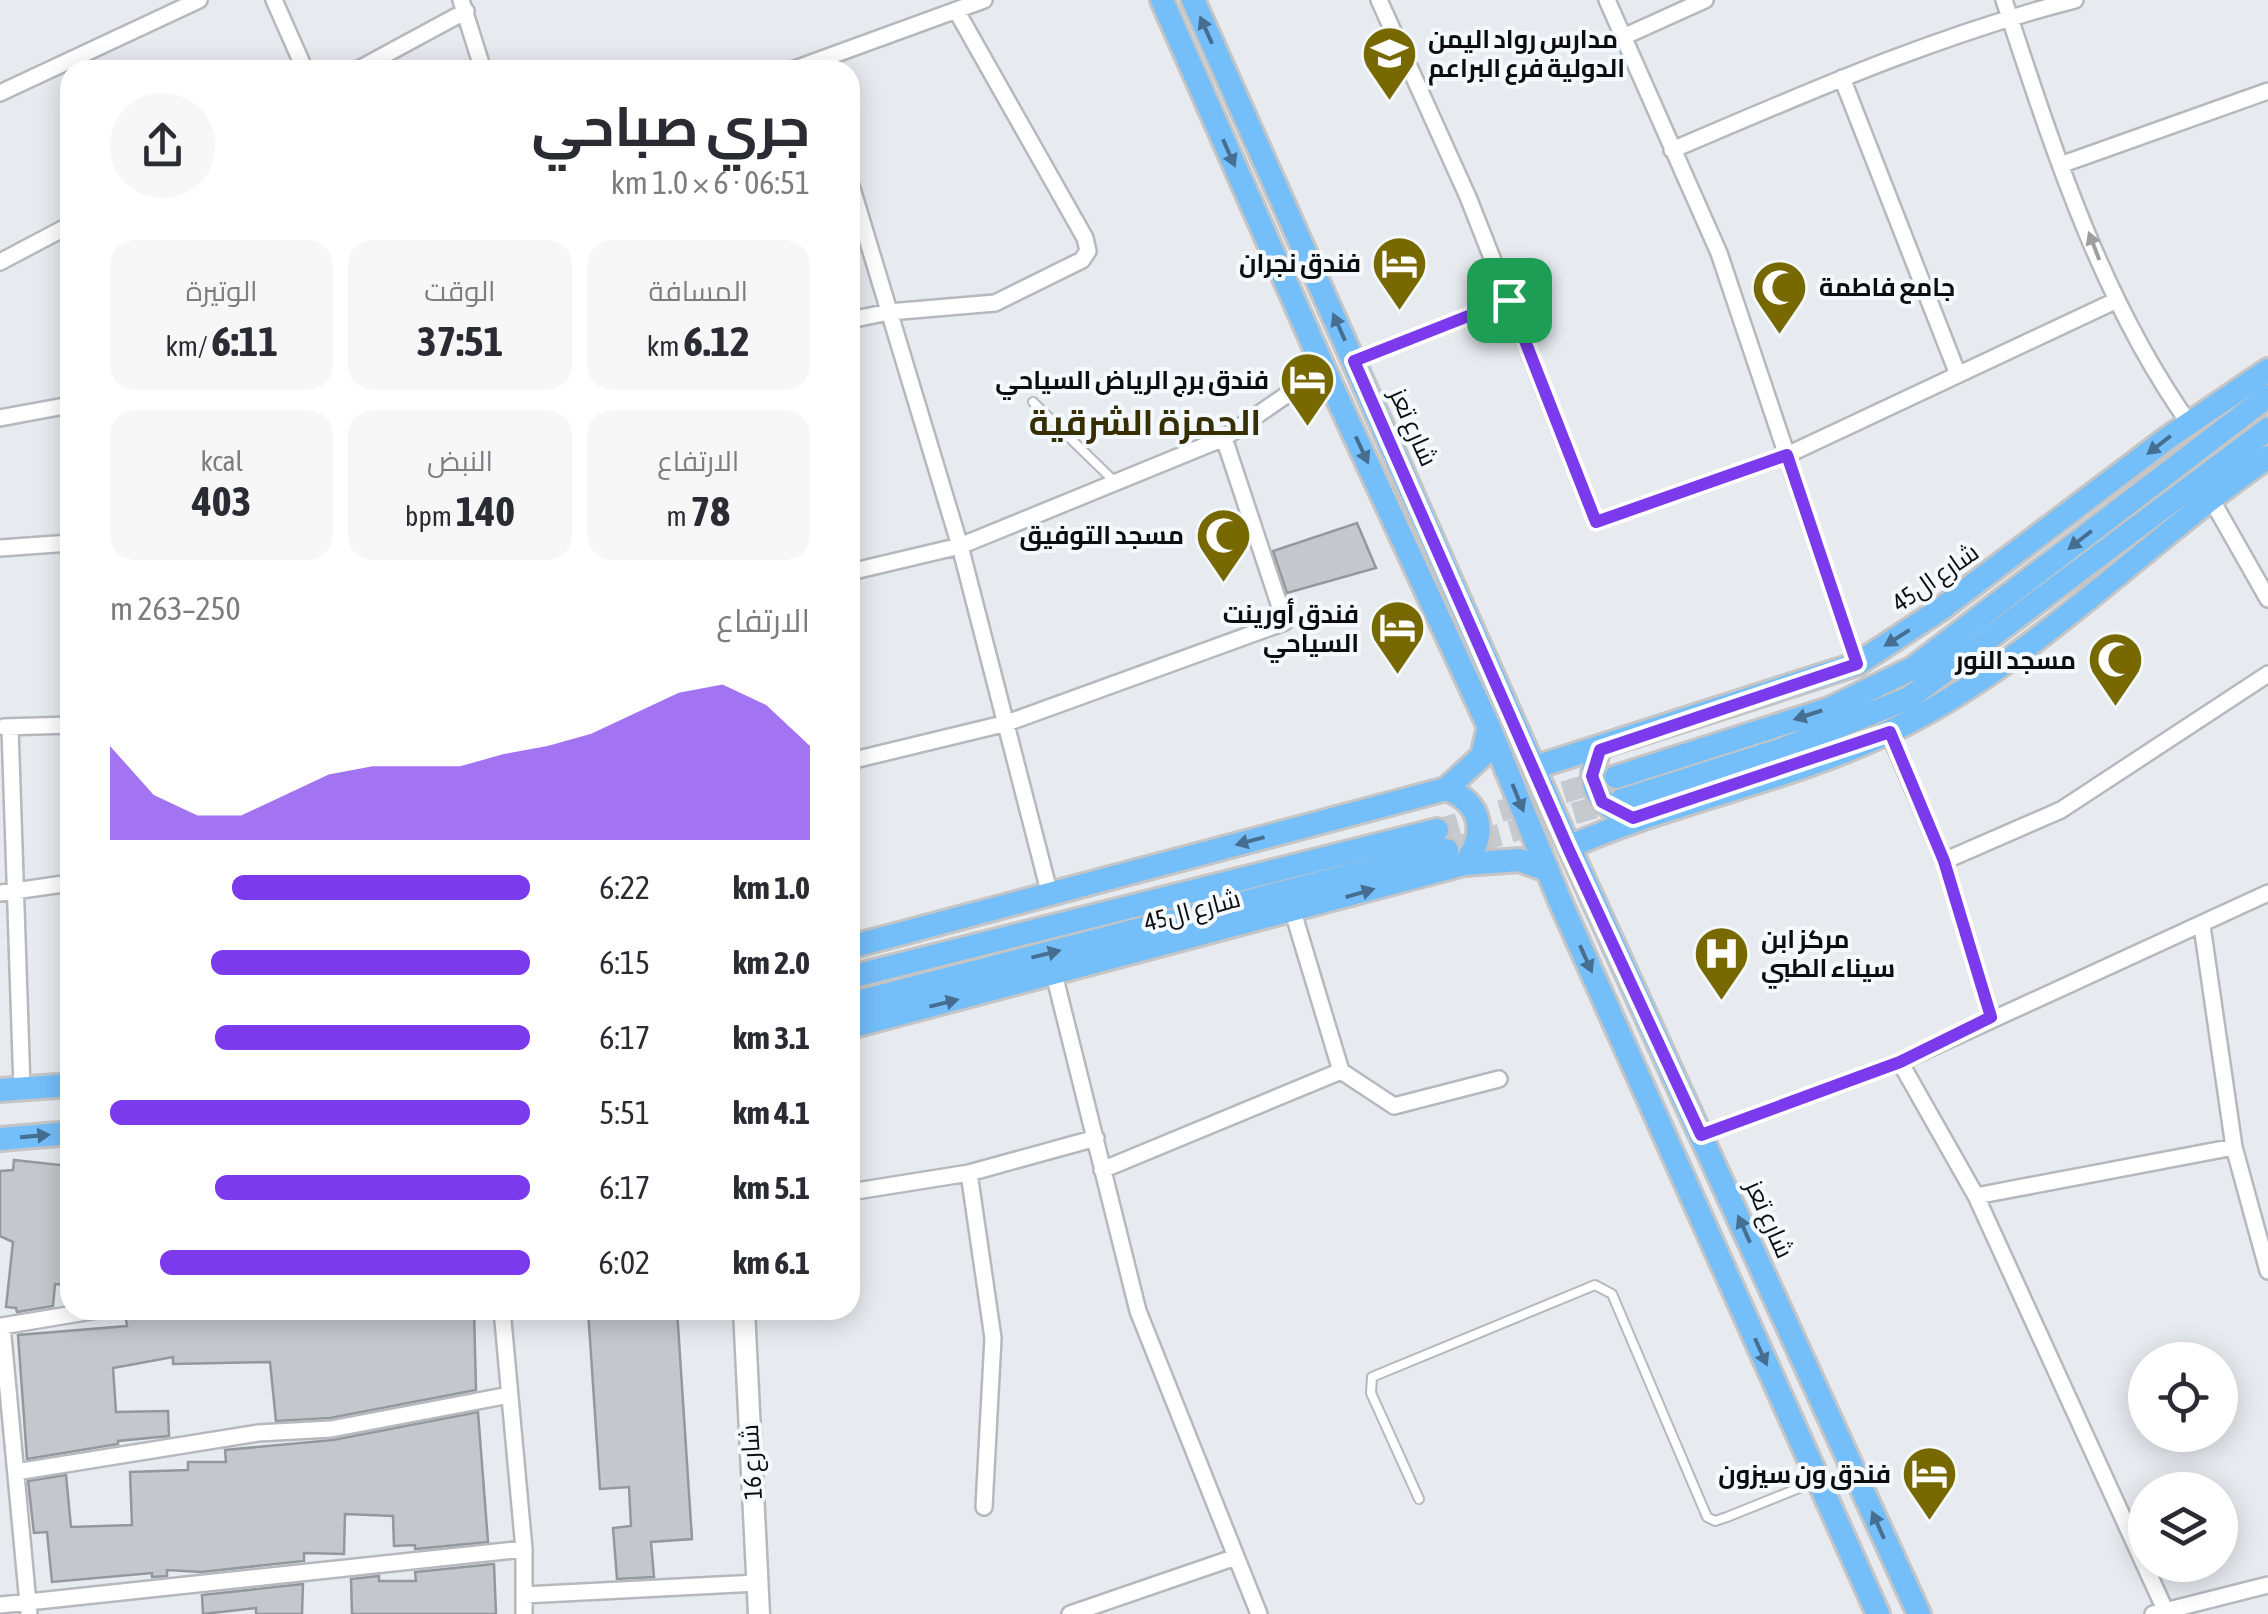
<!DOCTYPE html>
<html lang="ar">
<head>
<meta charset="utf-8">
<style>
  body { margin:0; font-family:"Asap Condensed",Cairo,sans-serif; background:#f7f7f7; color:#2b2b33; direction:rtl; height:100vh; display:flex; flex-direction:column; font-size:38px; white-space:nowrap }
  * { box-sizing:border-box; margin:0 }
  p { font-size:32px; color:#7c7c81 }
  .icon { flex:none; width:55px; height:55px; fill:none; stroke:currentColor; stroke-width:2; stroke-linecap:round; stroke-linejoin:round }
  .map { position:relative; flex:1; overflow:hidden; direction:ltr }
  .panel { position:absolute; left:60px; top:60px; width:800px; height:1260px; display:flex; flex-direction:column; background:#fff; border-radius:30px; box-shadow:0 5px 25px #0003; direction:rtl }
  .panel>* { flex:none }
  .controls { position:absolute; left:2128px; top:1342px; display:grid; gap:20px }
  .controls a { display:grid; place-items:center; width:110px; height:110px; border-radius:50%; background:#fff; box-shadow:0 5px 25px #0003; font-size:50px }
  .pin { position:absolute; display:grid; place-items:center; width:85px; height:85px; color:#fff; margin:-42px; border-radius:20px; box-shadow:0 5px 15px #0006 }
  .round { display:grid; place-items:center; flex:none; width:105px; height:105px; border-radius:52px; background:#f7f7f7 }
  .overview { display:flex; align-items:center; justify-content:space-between; height:170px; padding:0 50px }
  h1 { font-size:55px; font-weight:700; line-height:75px }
  .metrics { display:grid; grid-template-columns:repeat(3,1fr); gap:15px; height:170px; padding:10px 50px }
  .metrics div { display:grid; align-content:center; border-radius:25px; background:#f7f7f7; text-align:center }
  .metrics b { font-size:42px; font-weight:700 }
  .metrics small { font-size:28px; font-weight:400 }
  .metrics p { font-size:28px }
  .chart { height:280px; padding:20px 50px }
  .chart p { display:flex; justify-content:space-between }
  .chart svg { width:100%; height:180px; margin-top:10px; fill:#7c3aed; opacity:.7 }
  ul { padding:0 50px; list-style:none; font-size:32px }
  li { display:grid; grid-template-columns:160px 120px 1fr; align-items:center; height:75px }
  li i { height:25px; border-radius:12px; background:#7c3aed }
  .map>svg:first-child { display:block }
  .building { fill:#c4c8cd; stroke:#94989d; stroke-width:2.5 }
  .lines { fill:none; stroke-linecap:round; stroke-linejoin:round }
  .primary-tunnel { stroke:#c6cace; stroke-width:22; stroke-dasharray:22 11; stroke-linecap:butt }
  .lane-casing { stroke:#b5b9be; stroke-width:12 }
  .street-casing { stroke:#b5b9be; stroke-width:20 }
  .secondary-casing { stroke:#b5b9be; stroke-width:25 }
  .primary-casing { stroke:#c5c5c5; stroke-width:28 }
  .lane { stroke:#fff; stroke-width:8 }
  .street { stroke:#fff; stroke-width:15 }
  .secondary { stroke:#fff; stroke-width:20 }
  .primary { stroke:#74befa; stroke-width:22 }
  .oneway { fill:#456e90 }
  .oneway2 { fill:#9e9e9f }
  .route-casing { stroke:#fff; stroke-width:20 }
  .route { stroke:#7c3aed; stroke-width:12 }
  .labels { text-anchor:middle; stroke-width:8; stroke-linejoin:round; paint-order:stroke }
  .poi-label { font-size:25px; font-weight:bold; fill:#0c0d0f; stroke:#f4f9fe; text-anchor:end }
  .street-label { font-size:25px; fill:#0c0d0f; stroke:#f4f9fe }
  .district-label { font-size:35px; font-weight:bold; fill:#362f04; stroke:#f4f9fe }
</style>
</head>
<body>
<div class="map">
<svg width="2268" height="1614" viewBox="0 0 2268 1614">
  <rect width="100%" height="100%" fill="#e7ebf0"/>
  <path class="building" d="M1357,523l19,45 -89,25 -14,-42z
    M14,1160l56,6 -4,119 -11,-1 -2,22 -36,6 -1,-4 -10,-1 7,-65 -13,-6v-65l13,-1z
    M142,1310l69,8 1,-8h262l2,80 -146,28 -54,3 -6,-59 -97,2v-7l-60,11 3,44 52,-1 1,25 -51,5v3l-91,15 -9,-124 109,-9 -2,-13z
    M588,1310h89l15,229 -41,3 3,35 -37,2 -4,-51 18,-2 -2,-39 -29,2z
    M478,1412l10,130 -73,7v-4l-21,1 -1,-30 -48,-2 -1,40 -40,-1v8l-103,11 -34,-2v6l-15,1v-4l-100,9 -5,-50 -13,1 -6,-52 38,-6 5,52 61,-2 -2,-53 58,-2v-8h38l-1,-12 108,-10z
    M494,1564l2,50h-144l-1,-35 28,-3v5h37l-1,-9z
    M303,1584l-1,30h-46v-6l-53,6 -1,-19z"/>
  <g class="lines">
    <path class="primary-tunnel" d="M1437,830l175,-52
      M1447,850l174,-50"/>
    <defs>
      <path id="lane" d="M1033,402l82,80
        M1419,1499l-48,-106 1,-16 223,-92 17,9 95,223 8,4 12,-4 87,-35"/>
      <path id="street" d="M274,0l31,70
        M461,0l22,70
        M1379,0l89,197 128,325 191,-67 328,-154
        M1607,0l112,253 138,411
        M2004,0c48,145 96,298 185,423
        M1623,37l82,-37
        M357,70l109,-59
        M792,70l192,-70
        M1842,78l115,294
        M0,93l199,-93
        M1672,150c132,-56 264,-115 403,-150
        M2063,164l205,-73
        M850,182l110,364 90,349
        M0,262l70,-37
        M850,320l39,-8 106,-9 87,-43 6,-9 -3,-13 -129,-228
        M1354,361l155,-61
        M0,418l70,-13
        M2210,497l58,102
        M0,548l70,-5
        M850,572l110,-26 264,-108 100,-69
        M4,727l66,-2
        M10,728l12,360
        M1889,732l55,129 47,156
        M850,761l157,-38 278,-101 -61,-184
        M1944,861l117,-51 207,-136
        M0,893l70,-10
        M2202,926l32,221
        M1054,974l84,337 121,303
        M1900,1062l76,134 191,418
        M1341,1071l53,35 105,-27
        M1701,1135l199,-73 368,-169
        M1102,1170l239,-99 -48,-159
        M969,1173l24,165 -9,169
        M850,1192l119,-19 127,-35
        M1976,1196l258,-49 34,124
        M502,1310l22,239v65
        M16,1472l242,-39 73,-4 178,-34
        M524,1595l233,-12
        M0,1605l524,-56
        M29,1614l-27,-288 96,-16
        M1070,1614l163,-56
        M2153,1614l115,-29"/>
      <path id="secondary" d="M744,1310l15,304"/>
      <path id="primary" d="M1162,0l162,369 165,358 71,174 318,713
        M1193,0l376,847 350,767
        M1600,749c-17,35 -1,58 33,70
        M1536,767l321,-103 84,-55 228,-172 99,-67
        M1616,777l213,-68 84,-41 355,-272
        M1446,789c36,13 42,46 18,75
        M1622,800l161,-51 126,-51 359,-269
        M1569,847c103,-46 218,-66 320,-115 141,-67 252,-187 379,-275
        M850,947l596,-158 36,-33 7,-29
        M850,977l587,-147
        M850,1004l597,-154
        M850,1027l614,-163 55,-4 28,10
        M0,1090l70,-5
        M0,1139l70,-6"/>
    </defs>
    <use href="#lane" class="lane-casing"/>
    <use href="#street" class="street-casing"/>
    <use href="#secondary" class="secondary-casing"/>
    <use href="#primary" class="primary-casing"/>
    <use href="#lane" class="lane"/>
    <use href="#street" class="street"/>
    <use href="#secondary" class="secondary"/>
    <use href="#primary" class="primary"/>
  </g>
  <defs><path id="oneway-solid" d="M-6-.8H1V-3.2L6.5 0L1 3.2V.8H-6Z" transform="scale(2.5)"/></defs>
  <g class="oneway">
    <use href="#oneway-solid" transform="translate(1206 30) rotate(-114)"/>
    <use href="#oneway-solid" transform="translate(1229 153) rotate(66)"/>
    <use href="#oneway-solid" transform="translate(1339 327) rotate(-114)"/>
    <use href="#oneway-solid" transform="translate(2159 445) rotate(142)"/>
    <use href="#oneway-solid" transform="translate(1362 450) rotate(65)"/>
    <use href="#oneway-solid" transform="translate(2080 540) rotate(142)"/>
    <use href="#oneway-solid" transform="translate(1897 638) rotate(147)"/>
    <use href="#oneway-solid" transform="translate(1808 715) rotate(162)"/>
    <use href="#oneway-solid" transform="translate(1518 798) rotate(68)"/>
    <use href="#oneway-solid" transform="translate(1250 841) rotate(165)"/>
    <use href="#oneway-solid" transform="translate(1360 893) rotate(-16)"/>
    <use href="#oneway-solid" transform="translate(1046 954) rotate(-14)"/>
    <use href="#oneway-solid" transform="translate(1586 959) rotate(66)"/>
    <use href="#oneway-solid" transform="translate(944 1003) rotate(-14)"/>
    <use href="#oneway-solid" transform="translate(35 1136) rotate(-5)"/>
    <use href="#oneway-solid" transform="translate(1744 1229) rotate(-114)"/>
    <use href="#oneway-solid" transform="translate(1761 1352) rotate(66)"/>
    <use href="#oneway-solid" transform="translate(1878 1525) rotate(-114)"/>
  </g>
  <use class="oneway2" href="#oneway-solid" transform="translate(2094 246) rotate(-111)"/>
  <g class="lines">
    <defs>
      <path id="route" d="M1509,300l87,222 191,-67 70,209 -257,86 -8,26 10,26 31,16 257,-86 54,129 47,156 -91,45 -199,73 -133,-287 -214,-487z"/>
    </defs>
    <use href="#route" class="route-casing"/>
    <use href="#route" class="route"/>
  </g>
  <defs>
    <symbol id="school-pin" viewBox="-11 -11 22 30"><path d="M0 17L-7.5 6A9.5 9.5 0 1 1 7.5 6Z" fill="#776900" stroke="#f4f9fe"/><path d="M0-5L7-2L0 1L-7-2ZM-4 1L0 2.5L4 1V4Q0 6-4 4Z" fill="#fff"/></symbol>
    <symbol id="hotel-pin" viewBox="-11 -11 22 30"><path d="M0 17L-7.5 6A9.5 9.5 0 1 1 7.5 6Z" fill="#776900" stroke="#f4f9fe"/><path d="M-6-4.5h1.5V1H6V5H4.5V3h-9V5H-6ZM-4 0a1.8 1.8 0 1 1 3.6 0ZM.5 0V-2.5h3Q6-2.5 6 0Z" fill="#fff"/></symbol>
    <symbol id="mosque-pin" viewBox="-11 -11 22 30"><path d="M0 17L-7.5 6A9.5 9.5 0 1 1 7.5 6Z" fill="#776900" stroke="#f4f9fe"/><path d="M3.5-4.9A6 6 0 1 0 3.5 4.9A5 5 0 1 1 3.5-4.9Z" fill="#fff"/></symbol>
    <symbol id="hospital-pin" viewBox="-11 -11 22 30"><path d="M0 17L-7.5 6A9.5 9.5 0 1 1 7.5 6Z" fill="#776900" stroke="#f4f9fe"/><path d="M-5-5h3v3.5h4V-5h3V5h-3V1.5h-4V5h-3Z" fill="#fff"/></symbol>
  </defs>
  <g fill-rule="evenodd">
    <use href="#school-pin" x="1358" y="22" width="63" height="86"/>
    <use href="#hotel-pin" x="1368" y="232" width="63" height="86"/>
    <use href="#mosque-pin" x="1748" y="256" width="63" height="86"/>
    <use href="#hotel-pin" x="1276" y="348" width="63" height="86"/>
    <use href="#mosque-pin" x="1192" y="504" width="63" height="86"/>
    <use href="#hotel-pin" x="1366" y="596" width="63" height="86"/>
    <use href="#mosque-pin" x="2084" y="628" width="63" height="86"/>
    <use href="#hospital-pin" x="1690" y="922" width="63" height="86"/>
    <use href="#hotel-pin" x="1898" y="1442" width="63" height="86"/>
  </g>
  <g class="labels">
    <g class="poi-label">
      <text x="1428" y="48" text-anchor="start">مدارس رواد اليمن<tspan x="1428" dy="29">الدولية فرع البراعم</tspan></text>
      <text x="1361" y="272">فندق نجران</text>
      <text x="1819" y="296" text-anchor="start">جامع فاطمة</text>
      <text x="1269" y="389">فندق برج الرياض السياحي</text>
      <text x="1184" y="544">مسجد التوفيق</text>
      <text x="1359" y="623">فندق أورينت<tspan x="1359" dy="29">السياحي</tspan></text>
      <text x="2076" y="669">مسجد النور</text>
      <text x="1761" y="948" text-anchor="start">مركز ابن<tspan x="1761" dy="29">سيناء الطبي</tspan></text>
      <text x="1891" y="1483">فندق ون سيزون</text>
    </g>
    <g class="street-label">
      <text transform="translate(1414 427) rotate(66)" y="9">شارع تعز</text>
      <text transform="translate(1935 577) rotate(-35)" y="9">شارع ال45</text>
      <text transform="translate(1192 910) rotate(-15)" y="9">شارع ال45</text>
      <text transform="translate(1770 1219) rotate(66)" y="9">شارع تعز</text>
      <text transform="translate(751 1462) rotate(-93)" y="9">شارع 16</text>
    </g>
    <g class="district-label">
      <text x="1145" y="435">الحمزة الشرقية</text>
    </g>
  </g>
</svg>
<div class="controls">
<a><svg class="icon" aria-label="locate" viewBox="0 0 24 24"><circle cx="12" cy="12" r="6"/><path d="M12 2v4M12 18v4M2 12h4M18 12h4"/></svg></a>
<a><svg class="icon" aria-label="layers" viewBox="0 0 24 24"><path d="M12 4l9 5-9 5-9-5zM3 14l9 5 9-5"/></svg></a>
</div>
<div class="pin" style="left:1509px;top:300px;background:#1e9e55"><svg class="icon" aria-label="arrive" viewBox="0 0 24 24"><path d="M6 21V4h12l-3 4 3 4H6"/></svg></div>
<section class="panel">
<div class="overview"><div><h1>جري صباحي</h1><p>06:51 · 6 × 1.0 km</p></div><a class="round"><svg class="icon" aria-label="share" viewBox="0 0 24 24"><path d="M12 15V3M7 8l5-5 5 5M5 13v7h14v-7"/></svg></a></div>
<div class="metrics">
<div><p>المسافة</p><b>6.12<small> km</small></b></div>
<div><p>الوقت</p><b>37:51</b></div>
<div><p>الوتيرة</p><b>6:11<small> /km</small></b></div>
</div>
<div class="metrics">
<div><p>الارتفاع</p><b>78<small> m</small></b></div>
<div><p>النبض</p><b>140<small> bpm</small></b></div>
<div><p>kcal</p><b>403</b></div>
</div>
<div class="chart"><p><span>الارتفاع</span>250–263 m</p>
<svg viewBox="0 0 160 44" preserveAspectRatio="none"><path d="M0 44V21L10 33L20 38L30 38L40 33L50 28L60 26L70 26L80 26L90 23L100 21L110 18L120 13L130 8L140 6L150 11L160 21V44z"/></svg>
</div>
<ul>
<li><b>1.0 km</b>6:22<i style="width:71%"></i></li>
<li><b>2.0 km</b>6:15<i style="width:76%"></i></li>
<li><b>3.1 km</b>6:17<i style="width:75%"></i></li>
<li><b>4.1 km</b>5:51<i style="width:100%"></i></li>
<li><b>5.1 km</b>6:17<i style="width:75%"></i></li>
<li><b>6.1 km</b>6:02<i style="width:88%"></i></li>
</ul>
</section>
</div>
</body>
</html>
